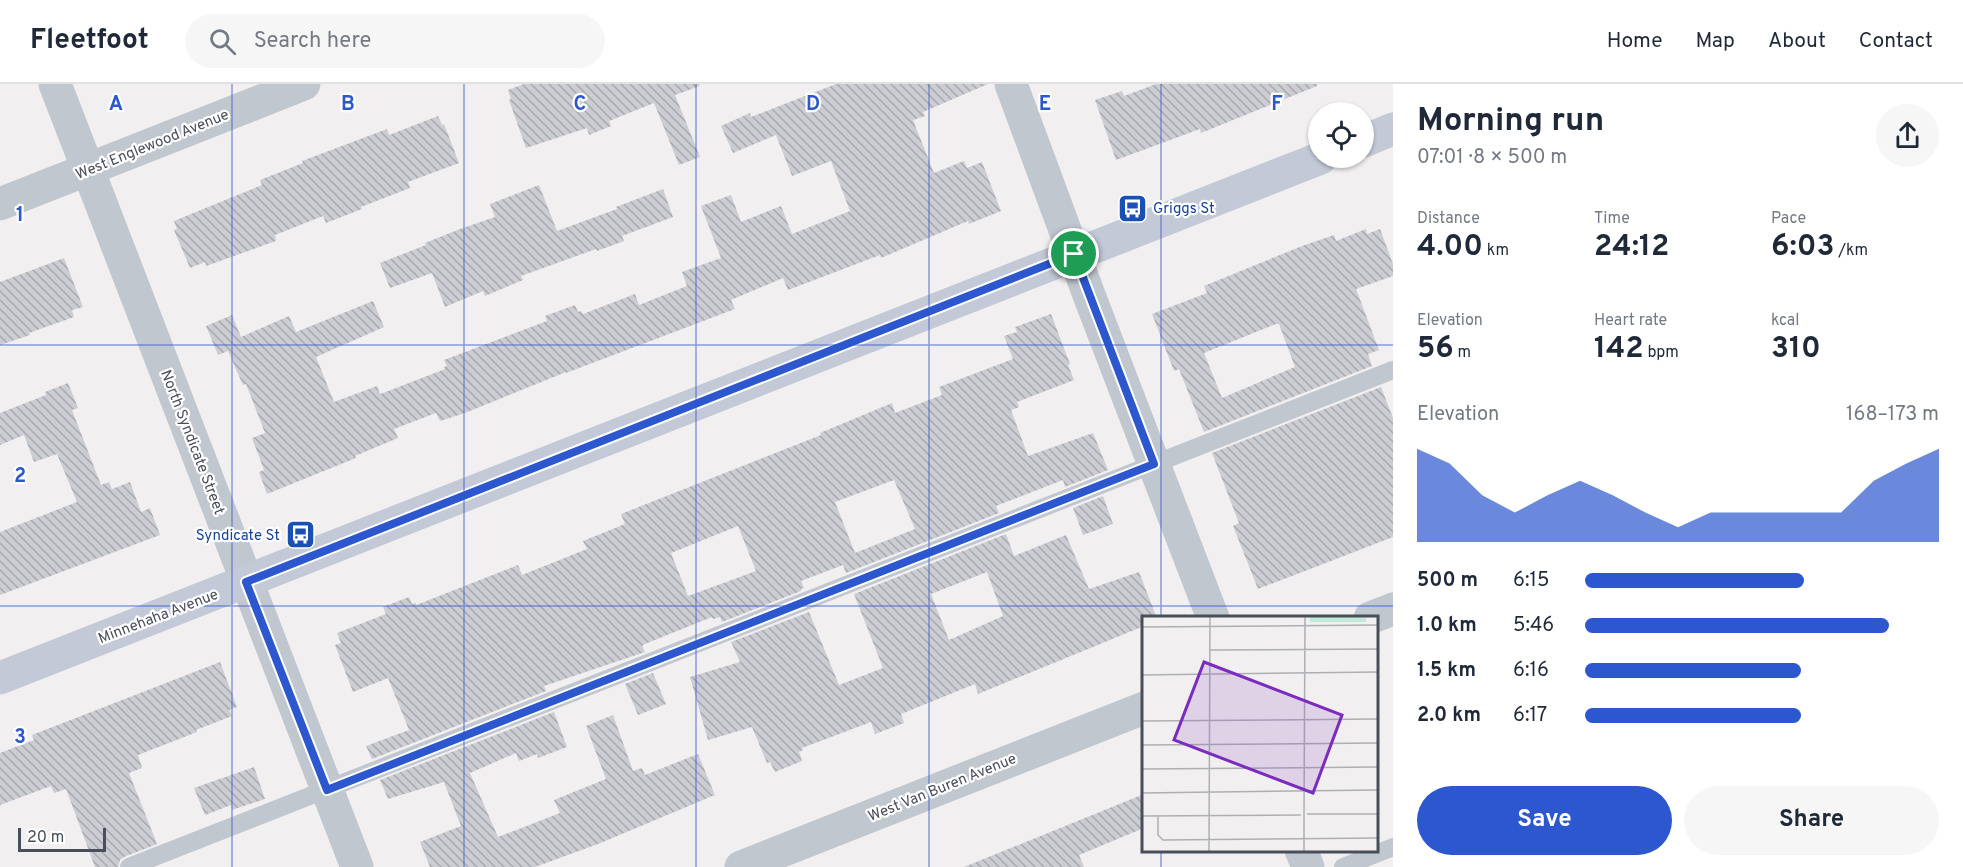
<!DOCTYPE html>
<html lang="en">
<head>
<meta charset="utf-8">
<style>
  body { margin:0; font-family:Overpass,sans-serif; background:#f6f6f7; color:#1f2937; height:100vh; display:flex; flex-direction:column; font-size:22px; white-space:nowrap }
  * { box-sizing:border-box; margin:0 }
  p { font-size:20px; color:#747a83 }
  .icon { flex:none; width:33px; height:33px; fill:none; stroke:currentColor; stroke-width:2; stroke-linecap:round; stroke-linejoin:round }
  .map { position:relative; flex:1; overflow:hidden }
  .panel { display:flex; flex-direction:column; background:#fff; width:570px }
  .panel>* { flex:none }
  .fabs { position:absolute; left:1308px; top:18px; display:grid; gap:12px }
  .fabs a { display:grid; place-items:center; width:66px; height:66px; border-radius:50%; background:#fff; box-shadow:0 2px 4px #0004; font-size:30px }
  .scale { position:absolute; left:18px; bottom:15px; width:88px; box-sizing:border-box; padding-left:6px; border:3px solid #494f5a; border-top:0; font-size:16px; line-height:21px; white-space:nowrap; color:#494f5a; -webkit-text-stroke:4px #fff; paint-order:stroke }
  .pin { position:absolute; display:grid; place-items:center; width:51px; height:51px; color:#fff; margin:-26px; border:3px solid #fff; border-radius:50%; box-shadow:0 2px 6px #0007 }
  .round { display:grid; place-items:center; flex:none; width:63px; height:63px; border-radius:32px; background:#f6f6f7 }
  .overview { display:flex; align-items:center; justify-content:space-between; height:102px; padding:0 24px }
  h1 { font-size:33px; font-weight:700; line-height:45px }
  .metrics { display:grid; grid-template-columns:repeat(3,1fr); gap:9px; height:102px; padding:6px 24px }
  .metrics div { display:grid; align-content:center }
  .metrics b { font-size:30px; font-weight:700 }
  .metrics small { font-size:16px; font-weight:400 }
  .metrics p { font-size:16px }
  .chart { height:168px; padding:12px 24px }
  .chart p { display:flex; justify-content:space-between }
  .chart svg { width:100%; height:108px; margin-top:6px; fill:#2c57ce; opacity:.7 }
  .cta { display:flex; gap:12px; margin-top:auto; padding:12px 24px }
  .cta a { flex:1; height:69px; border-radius:36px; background:#2c57ce; color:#fff; font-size:24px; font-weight:700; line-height:69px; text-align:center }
  .cta a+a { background:#f6f6f7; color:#1f2937 }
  ul { padding:0 24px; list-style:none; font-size:20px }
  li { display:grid; grid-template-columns:96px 72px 1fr; align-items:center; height:45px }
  li i { height:15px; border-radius:8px; background:#2c57ce }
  header { display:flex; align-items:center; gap:36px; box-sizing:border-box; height:84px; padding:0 30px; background:#fff; border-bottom:2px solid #e0e1e3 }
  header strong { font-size:28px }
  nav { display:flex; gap:33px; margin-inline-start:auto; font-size:21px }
  .search { width:420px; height:54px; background:#f6f6f7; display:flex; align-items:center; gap:15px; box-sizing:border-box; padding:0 21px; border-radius:33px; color:#747a83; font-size:22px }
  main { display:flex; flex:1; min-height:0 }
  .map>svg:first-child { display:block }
  .building { fill:url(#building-back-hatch); fill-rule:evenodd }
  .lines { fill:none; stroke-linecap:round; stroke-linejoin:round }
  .lane { stroke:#c1c7cf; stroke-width:18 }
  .street { stroke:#c1c7cf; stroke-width:33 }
  .secondary { stroke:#c3c9d6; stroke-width:33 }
  .route-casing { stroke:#fff; stroke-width:12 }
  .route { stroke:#2c57ce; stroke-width:8 }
  .grid { fill:none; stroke:#2c57ce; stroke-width:1.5; stroke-opacity:0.55 }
  .labels { text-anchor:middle; stroke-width:4.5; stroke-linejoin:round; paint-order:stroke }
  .street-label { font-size:15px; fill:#494f5a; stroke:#fff }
  .transit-label { font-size:15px; fill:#164399; stroke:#fff; text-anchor:start }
  .inset-road { fill:none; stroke:#aeafb3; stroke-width:1.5 }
  .view { fill:#7b2cbf; fill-opacity:0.15; stroke:#7b2cbf; stroke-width:3 }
  .inset-edge { fill:none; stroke:#494f5a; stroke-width:3 }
  .grid-label { font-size:20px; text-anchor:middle; font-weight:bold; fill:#2c57ce; stroke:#fff; stroke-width:4.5; stroke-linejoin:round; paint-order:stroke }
</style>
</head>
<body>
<header>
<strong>Fleetfoot</strong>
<div class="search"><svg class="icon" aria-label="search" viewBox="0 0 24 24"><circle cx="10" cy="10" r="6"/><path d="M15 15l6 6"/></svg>Search here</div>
<nav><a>Home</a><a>Map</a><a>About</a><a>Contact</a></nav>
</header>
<main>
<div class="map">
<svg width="1393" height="783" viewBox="0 0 1393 783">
  <defs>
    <pattern id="building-back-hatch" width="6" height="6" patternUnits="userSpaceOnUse" patternTransform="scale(1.5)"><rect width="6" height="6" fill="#cccdd3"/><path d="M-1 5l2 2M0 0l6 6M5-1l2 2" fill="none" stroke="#a8a9ae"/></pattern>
  </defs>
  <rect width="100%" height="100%" fill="#f1efef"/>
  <path class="building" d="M524,0h175l1,2 -25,9 25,62 -21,8 -25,-62 -45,18 2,5 -22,9 -2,-7 -61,20 -17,-48 2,-1 -3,-9z
    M836,0h152l-65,28 2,4 -12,4 21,53 30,-12 3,7 15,-6 19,49 -32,13 -1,-3 -87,37 -1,-3 -92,35 -5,-12 -52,22 4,9 -169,64v-1l-101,41 -25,8 -4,-8 -42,16 4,9 -43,18 1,2 -89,36 -8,-22 5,-2 -12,-32 13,-5 -19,-49 -3,1 -15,-34 -10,4 -12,-29 26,-11 9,22 48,-21 7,16 77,-31 11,26 -68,30 18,45 43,-16 3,8 3,-1 62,-24 -1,-2 3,-1 -3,-6 103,-39 -2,-5 30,-11 3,7 3,-1 2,3 52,-20 4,11 48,-19 -5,-14 39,-14 -20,-52 30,-11 10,27 40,-16 11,28 58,-23 -19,-50 -39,15 -16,-41 -43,18 -12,-27 29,-13 1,4z
    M1156,0h161v2l-116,47 -1,-4 -84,31 -21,-60 27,-9 2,5z
    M438,32l4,9 2,-1 15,39 -51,19 2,6 -49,19 1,2 -36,14 -3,-7 -48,19 1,6 -70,25 -1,-4 -15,6 -16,-38 3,-1 -3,-8 88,-36 -2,-5 43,-17 -1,-2 85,-32 2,6z
    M539,101l18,46 60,-22 -1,-2 47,-18 10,28 -51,19 2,5 -27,10 -1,-2 -75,27 2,4 -38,16 -2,-5 -38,16 -13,-34 -42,15 -10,-25 46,-18 -1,-2 35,-14 35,-12 -5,-13z
    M1366,145l1,5 13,-5 13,35v12l-37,13 23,61 -11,4 4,12 -168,66 -25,-63 -5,2 -22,-57 55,-21 -3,-7 98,-40 32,-11 2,6zM1276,240h3l16,43 -73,31 -18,-45z
    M64,174l19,49 -11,3 2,7 -45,16 1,2 -30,10v-63z
    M1051,230l19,50 -2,1 6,15 -57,22 2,5 -8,3 17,46 65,-23 15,37 -43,17 -2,-7 -67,26 3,7 -153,60 -3,-8 -42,16 3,7 -3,1v2l-79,31 -2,-5 -7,2 -1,-2 -67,27 -3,2 3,6 -101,34 2,5 -174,68 -6,-13 43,-16 -21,-52 -35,14 -18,-47 6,-2 -4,-10 49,-19 -3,-7 26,-10 3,7 4,-1v2l102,-40 4,10 65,-26 -4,-8 42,-17 -4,-10 200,-79 -1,-2 72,-30 3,10 47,-18 -3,-8 74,-28 -9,-23 13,-4 -2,-5zM894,396l21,49 -60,24 -20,-51zM738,442l18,45 -68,25 -17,-43z
    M68,299l10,25 -6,2 29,75 8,-3 3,7 18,-7 11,30 9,-4 10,27 -160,60v-63l77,-30 -20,-48 -23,8 -10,-27 -24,10v-32l46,-18 -1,-3z
    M1381,303l12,31v119l-135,52 -25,-63 6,-3 -27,-70z
    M1103,412l10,28 -30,11 -10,-27z
    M1006,450l8,22 52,-21 23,54 50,-17 17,44 -12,2v8l-166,68 -3,-10 -74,30 3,9 -29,11 -4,-12 -69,26 1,2 -4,2 3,9 -27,11 -5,-10 -3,1 -15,-36 -44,13 -18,-63 50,-15 -9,-20 78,-30 30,73 44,-17 -29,-74zM987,488l16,44 -54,24 -18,-46z
    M220,578l17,45 -8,3 3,6 -36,14 1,2 -59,23 4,13 -13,5 28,71 -33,13 -4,3 -2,7h-23l-29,-78 -12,4 -3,-7 -51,19v-52l34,-13 -2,-5z
    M653,589l13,31 -28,11 -13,-31z
    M554,628l13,35 -29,11 -1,-4 -18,7 -3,-8 -46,20 28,64 62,-24 -6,-13 52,-21 -20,-53 27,-11 20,56 9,-3 3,7 53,-21 17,41 -117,49 -63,23h-105l-10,-25 41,-16 -17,-44 -56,17 -8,-19z
    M254,683l11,32 -33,11 -1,-5 -26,10 -11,-27z
    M1144,710v34l-65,27 5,12h-120z"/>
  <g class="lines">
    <path class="lane" d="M129,783l1264,-497
      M1343,783l50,-20"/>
    <path class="street" d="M55,0l302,783
      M1011,0l78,211 124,323
      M0,120l304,-120
      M1370,534l23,-9
      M1301,766l7,17
      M741,783l403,-159"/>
    <path class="secondary" d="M1364,57l29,-12
      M0,594l1321,-520"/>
  </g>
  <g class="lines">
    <defs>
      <path id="route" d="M1074,170l80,210 -827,326 -81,-208z"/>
    </defs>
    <use href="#route" class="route-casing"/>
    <use href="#route" class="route"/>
  </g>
  <path class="grid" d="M232,0v783M464,0v783M696,0v783M929,0v783M1161,0v534M0,261h1393M0,522h1393M1161,766v17"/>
  <defs>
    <symbol id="bus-square" viewBox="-11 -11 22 22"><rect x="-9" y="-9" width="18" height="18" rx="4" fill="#1a4fb4" stroke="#fff"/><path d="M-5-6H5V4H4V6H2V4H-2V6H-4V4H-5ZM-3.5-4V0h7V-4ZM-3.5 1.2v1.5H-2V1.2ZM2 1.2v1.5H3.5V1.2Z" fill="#fff"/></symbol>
  </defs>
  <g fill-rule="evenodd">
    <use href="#bus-square" x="1116" y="108" width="33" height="33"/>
    <use href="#bus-square" x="284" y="434" width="33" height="33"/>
  </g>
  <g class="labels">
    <g class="street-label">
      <text transform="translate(152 60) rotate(-22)" y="5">West Englewood Avenue</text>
      <text transform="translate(193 358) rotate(69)" y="5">North Syndicate Street</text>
      <text transform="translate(158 532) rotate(-21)" y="5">Minnehaha Avenue</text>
      <text transform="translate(942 703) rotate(-22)" y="5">West Van Buren Avenue</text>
    </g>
    <g class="transit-label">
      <text x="1153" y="129">Griggs St</text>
      <text x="280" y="456" text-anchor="end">Syndicate St</text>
    </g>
  </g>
  <g transform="translate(1142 532)">
    <rect width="236" height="236" fill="#f1efef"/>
    <path d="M168,0h56v6h-56z" fill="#c2ead8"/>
    <path class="inset-road" d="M0,11l236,-2M68,34l168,-1M0,59l236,-3M0,105l236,-2M0,129l236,-2M0,153l236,-2M0,177l236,-3M162,196v5l1,-201M165,198h71M0,200l159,-1M16,200v19l5,5 215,-2M162,201v34M67,235l1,-235"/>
    <path class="view" d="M62,46l138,53 -29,78 -139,-53z"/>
    <rect width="236" height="236" class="inset-edge"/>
  </g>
  <g class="grid-label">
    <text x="116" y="26">A</text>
    <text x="348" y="26">B</text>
    <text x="580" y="26">C</text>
    <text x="813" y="26">D</text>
    <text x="1045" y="26">E</text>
    <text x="1277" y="26">F</text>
    <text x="20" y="137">1</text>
    <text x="20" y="398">2</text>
    <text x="20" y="659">3</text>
  </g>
</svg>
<div class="fabs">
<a><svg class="icon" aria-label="locate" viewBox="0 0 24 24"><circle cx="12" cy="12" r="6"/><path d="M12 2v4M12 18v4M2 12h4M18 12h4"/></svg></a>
</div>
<div class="scale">20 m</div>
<div class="pin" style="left:1074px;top:170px;background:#1e9e55"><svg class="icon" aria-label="arrive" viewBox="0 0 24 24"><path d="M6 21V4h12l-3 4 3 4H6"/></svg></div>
</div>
<section class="panel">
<div class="overview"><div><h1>Morning run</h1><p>07:01 · 8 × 500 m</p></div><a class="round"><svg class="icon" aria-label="share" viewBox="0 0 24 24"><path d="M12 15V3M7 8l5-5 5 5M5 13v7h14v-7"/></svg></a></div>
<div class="metrics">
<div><p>Distance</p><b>4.00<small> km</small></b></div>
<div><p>Time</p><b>24:12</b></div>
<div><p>Pace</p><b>6:03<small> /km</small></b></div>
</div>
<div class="metrics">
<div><p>Elevation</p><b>56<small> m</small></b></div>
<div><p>Heart rate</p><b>142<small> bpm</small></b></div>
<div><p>kcal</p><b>310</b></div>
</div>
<div class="chart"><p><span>Elevation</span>168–173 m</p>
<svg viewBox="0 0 160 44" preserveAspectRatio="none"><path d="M0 44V6L10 12L20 25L30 32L40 25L50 19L60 25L70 32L80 38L90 32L100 32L110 32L120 32L130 32L140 19L150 12L160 6V44z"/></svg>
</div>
<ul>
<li><b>500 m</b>6:15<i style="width:62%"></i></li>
<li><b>1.0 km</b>5:46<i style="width:86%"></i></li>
<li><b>1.5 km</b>6:16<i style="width:61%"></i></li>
<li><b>2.0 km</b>6:17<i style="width:61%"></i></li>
</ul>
<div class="cta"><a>Save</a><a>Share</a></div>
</section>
</main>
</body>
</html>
